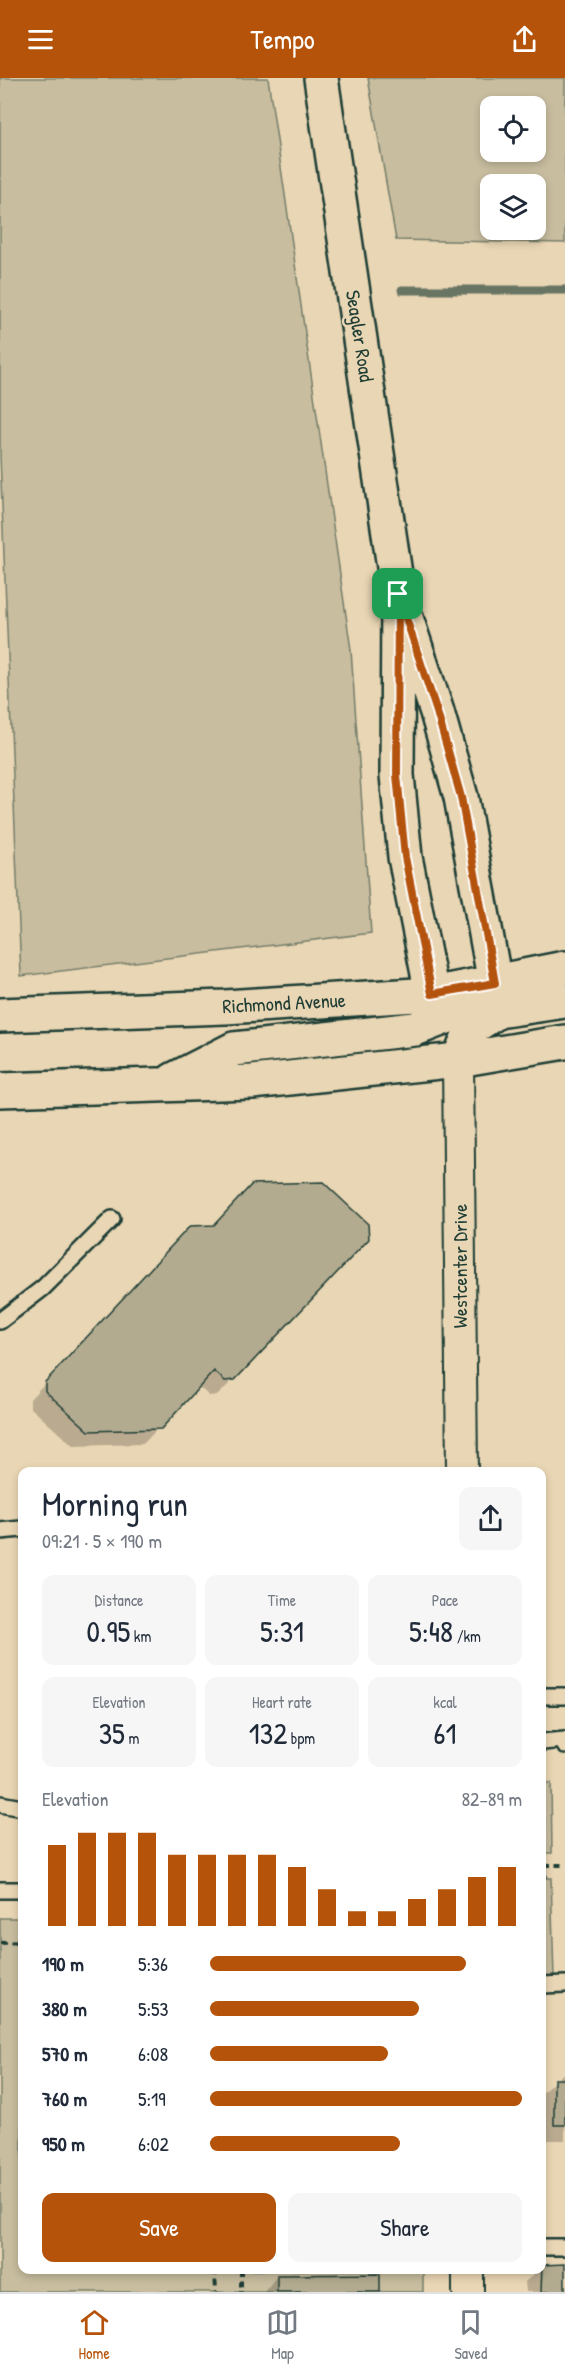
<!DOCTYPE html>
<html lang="en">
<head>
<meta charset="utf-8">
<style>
  body { margin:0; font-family:"Patrick Hand",sans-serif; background:#f6f6f7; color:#1f2937; height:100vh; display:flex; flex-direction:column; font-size:22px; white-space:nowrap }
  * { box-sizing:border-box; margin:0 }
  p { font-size:20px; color:#747a83 }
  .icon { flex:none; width:33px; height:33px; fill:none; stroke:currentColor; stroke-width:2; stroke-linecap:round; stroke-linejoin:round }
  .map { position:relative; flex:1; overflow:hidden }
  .side { position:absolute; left:18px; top:1389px; width:528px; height:807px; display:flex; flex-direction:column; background:#fff; border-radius:12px; box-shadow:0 3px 9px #0003 }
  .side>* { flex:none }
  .buttons { position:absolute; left:480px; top:18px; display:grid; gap:12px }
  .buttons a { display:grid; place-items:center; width:66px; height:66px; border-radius:12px; background:#fff; box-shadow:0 3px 9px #0003; font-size:30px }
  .pin { position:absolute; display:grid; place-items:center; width:51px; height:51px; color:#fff; margin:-26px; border-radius:12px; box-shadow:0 3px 9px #0006 }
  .round { display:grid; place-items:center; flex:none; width:63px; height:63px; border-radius:12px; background:#f6f6f7 }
  .head { display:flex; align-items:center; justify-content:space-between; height:102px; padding:0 24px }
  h1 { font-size:33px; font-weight:600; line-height:45px }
  .figures { display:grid; grid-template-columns:repeat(3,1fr); gap:9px; height:102px; padding:6px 24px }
  .figures div { display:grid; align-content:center; border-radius:12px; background:#f6f6f7; text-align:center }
  .figures b { font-size:30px; font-weight:600 }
  .figures small { font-size:16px; font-weight:400 }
  .figures p { font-size:16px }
  .chart { height:168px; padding:12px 24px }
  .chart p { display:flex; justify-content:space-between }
  .chart svg { width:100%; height:108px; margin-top:6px; stroke:#b45309; stroke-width:6 }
  .primary-button { display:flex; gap:12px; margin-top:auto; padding:12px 24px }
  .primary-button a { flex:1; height:69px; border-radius:12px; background:#b45309; color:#fff; font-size:24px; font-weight:600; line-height:69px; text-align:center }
  .primary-button a+a { background:#f6f6f7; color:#1f2937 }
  ul { padding:0 24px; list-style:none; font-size:20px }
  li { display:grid; grid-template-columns:96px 72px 1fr; align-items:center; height:45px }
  li i { height:15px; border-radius:8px; background:#b45309 }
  header { display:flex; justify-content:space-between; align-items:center; height:78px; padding:0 24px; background:#b45309; color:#fff; font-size:27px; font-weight:600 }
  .dock { display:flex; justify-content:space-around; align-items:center; height:84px; border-top:2px solid #e0e1e3; background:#fff; font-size:16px; color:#747a83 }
  .dock a { display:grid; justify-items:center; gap:3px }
  .dock .current { color:#b45309 }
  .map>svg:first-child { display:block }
  .green { fill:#c8bd9f; stroke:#747d6a; stroke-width:1.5; fill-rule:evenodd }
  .shadow { fill:#0003 }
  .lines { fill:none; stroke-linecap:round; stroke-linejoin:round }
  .stream { stroke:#687563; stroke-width:9 }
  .building { fill:#b2ab90; stroke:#1f3d34; stroke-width:1.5 }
  .service-casing { stroke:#1f3d34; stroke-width:20 }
  .minor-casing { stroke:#1f3d34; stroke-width:34 }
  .tertiary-casing { stroke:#1f3d34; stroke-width:38 }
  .secondary-casing { stroke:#1f3d34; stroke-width:38 }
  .path { stroke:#1f3d34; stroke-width:4; stroke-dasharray:6 4.5; stroke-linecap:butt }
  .service { stroke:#e9d6b4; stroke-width:15 }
  .minor { stroke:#e9d6b4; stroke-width:30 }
  .tertiary { stroke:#e9d6b4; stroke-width:33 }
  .secondary { stroke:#e9d6b4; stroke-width:33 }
  .route-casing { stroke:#fff; stroke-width:12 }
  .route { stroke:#b45309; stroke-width:8 }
  .labels { text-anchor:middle; stroke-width:5; stroke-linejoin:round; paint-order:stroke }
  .street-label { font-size:20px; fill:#1f3d34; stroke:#e9d6b4 }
</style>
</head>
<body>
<header><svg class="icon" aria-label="menu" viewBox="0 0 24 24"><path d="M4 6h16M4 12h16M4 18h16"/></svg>Tempo<svg class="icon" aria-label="share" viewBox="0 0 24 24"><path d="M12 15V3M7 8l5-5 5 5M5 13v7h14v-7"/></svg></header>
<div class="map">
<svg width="565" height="2214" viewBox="0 0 565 2214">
  <rect width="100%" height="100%" fill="#e9d6b4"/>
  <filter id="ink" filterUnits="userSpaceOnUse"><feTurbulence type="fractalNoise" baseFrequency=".0167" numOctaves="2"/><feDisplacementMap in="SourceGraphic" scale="12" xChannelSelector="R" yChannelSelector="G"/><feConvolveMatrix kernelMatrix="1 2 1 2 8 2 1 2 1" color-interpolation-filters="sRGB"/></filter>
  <g filter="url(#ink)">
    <path class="green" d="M0,0h268l83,572 20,283 -350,43 -21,-520z
      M368,0h197v165l-169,-3zM490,28h46v46h-46zM490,106h46v46h-46z
      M542,1705h9l1,70h-10z
      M542,1800h9l3,99h-12z
      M0,1840h22v352h401v22h-423z"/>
    <path class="shadow" d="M174,1166l60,135 -16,16 -9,1 -11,-10 -55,58 -70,2 -43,-39v-8z
      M565,1231v62l-1,-61z
      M565,1994v68h-23v-47z
      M542,2188h23v26h-39l-1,-10 13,-12h4z
      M277,2198l102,16h-115z"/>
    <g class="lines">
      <path class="stream" d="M402,212h163"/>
    </g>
    <path class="building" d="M323,1104l45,42 1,15 -134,141 -10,1 -11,-10 -53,58 -72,2 -44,-40v-9l145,-156 24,-1 38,-41z
      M542,1776h3l1,23 -4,1z
      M554,2001h11v46h-11z
      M565,2186v28h-24l1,-27z
      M380,2196v18h-103v-17z"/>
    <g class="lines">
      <defs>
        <path id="service" d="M0,1243l43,-33 69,-69
          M0,1453l22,-2
          M542,1618h23
          M542,1664l23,-2v6
          M0,1726l22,4
          M0,1812h22
          M542,1907l23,-1
          M542,2169h23"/>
        <path id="minor" d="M458,982l4,412
          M468,2192v22"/>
        <path id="tertiary" d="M321,0l77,516 -1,181 8,82 27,137
          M406,540l31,94 24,85 34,186"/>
        <path id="secondary" d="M0,937l225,-8 207,-13 133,-26
          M458,982l15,-33 25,-16 67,-10
          M173,1002l61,-31 181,-20 31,-12 40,-28
          M0,1012l252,-8 206,-22 107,-18"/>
      </defs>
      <use href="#service" class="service-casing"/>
      <use href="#minor" class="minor-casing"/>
      <use href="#tertiary" class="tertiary-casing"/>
      <use href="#secondary" class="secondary-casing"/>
      <path class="path" d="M545,1787h20
        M0,1865l22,-1
        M215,2192l1,22
        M241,2192v22"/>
      <use href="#service" class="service"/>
      <use href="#minor" class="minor"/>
      <use href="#tertiary" class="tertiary"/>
      <use href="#secondary" class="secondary"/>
    </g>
  </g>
  <g class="lines" filter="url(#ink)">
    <defs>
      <path id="route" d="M398,516l39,118 24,85 34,186 -63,11 -27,-137 -8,-82z"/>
    </defs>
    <use href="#route" class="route-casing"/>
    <use href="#route" class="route"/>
  </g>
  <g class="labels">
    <g class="street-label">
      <text transform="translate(360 258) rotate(81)" y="7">Seagler Road</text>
      <text transform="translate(284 925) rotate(-3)" y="7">Richmond Avenue</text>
      <text transform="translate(460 1188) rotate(-90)" y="7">Westcenter Drive</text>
    </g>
  </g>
</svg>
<div class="buttons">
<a><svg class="icon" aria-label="locate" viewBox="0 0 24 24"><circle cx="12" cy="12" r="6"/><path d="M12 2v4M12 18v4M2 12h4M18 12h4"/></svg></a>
<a><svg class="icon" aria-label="layers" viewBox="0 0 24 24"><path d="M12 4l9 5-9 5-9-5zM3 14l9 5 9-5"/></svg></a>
</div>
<div class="pin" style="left:398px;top:516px;background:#1e9e55"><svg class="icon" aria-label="arrive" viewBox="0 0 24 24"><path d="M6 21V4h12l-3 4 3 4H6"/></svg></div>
<section class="side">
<div class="head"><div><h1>Morning run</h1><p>09:21 · 5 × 190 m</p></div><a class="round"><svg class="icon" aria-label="share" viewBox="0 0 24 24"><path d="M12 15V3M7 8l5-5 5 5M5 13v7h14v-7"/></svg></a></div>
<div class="figures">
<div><p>Distance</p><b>0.95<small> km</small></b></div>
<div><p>Time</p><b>5:31</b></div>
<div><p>Pace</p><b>5:48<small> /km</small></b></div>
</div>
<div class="figures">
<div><p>Elevation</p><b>35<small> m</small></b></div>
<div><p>Heart rate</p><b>132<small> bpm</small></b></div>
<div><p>kcal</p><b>61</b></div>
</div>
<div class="chart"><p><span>Elevation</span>82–89 m</p>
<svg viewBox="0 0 160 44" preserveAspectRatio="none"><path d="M5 44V11M15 44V6M25 44V6M35 44V6M45 44V15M55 44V15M65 44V15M75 44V15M85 44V20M95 44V29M105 44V38M115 44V38M125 44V33M135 44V29M145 44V24M155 44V20"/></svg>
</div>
<ul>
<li><b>190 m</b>5:36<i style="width:82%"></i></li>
<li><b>380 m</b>5:53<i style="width:67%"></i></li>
<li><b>570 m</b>6:08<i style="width:57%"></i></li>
<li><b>760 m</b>5:19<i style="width:100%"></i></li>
<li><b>950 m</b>6:02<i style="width:61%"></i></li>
</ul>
<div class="primary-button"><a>Save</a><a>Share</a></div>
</section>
</div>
<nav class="dock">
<a class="current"><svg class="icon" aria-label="home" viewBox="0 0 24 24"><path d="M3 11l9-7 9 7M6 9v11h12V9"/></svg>Home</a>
<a><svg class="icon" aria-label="map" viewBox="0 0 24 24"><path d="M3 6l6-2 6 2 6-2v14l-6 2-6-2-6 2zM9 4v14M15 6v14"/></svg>Map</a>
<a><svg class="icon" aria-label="saved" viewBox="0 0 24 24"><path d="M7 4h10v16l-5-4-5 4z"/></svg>Saved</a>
</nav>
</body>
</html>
